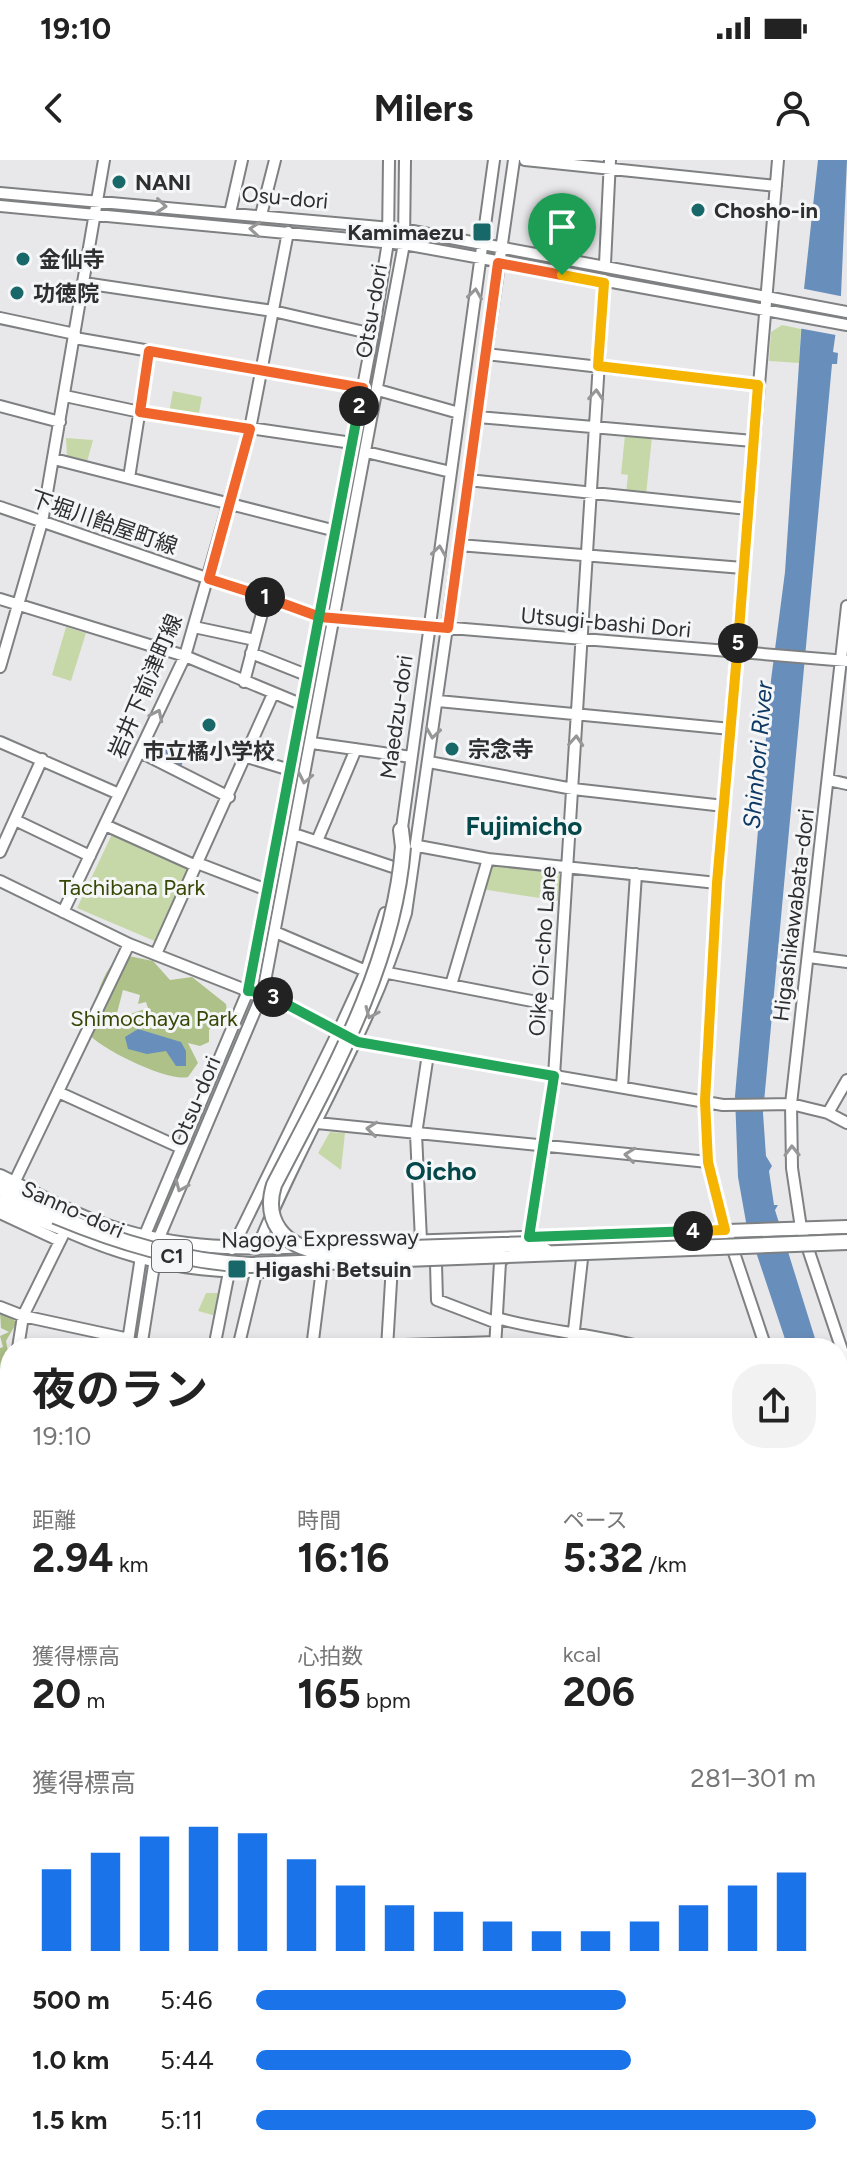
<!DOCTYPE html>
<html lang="ja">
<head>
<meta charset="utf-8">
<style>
  body { margin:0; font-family:Figtree,"Noto Sans JP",sans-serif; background:#f2f2f2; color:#222; height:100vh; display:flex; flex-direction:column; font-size:30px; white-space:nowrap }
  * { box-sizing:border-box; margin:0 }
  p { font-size:26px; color:#767676 }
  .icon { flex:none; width:44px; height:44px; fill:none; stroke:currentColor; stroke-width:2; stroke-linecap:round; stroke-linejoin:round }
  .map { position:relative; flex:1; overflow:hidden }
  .side { position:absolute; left:0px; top:1178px; width:848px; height:830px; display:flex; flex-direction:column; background:#fff; border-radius:32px 32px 0 0; box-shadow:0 4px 12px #0003 }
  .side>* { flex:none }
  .pin { position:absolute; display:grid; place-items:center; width:68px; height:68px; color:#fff; margin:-82px -34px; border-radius:50% 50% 50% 0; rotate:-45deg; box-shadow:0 0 8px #0007 }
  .pin .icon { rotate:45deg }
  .km { position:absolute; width:40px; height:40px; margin:-20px; border-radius:50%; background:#222; color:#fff; font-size:22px; line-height:40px; text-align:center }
  .round { display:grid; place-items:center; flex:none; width:84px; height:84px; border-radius:32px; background:#f2f2f2 }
  .overview { display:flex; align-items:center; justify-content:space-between; height:136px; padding:0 32px }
  h1 { font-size:44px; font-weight:700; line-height:60px }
  .metrics { display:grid; grid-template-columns:repeat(3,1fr); gap:12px; height:136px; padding:8px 32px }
  .metrics div { display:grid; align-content:center }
  .metrics b { font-size:40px; font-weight:700 }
  .metrics small { font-size:22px; font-weight:400 }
  .metrics p { font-size:22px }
  .chart { height:224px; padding:16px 32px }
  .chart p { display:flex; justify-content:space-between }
  .chart svg { width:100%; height:144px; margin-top:8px; stroke:#1a73e8; stroke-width:6 }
  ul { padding:0 32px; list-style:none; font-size:26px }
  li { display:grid; grid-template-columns:128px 96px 1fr; align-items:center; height:60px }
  li i { height:20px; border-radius:10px; background:#1a73e8 }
  .status { display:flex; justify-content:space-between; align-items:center; height:56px; padding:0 40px; background:#fff; direction:ltr }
  .status svg { height:22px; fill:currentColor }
  header { display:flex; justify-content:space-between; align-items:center; height:104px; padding:0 32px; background:#fff; font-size:36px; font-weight:700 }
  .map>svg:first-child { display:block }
  .green { fill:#c7d8a8 }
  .forest { fill:#aec188; fill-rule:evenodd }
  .water { fill:#688fbb }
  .pier { fill:#e8e8eb }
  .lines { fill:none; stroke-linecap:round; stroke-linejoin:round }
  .minor-casing { stroke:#7f8082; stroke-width:14 }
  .major-casing { stroke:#7f8082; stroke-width:16 }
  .highway-casing { stroke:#7f8082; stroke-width:18 }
  .minor { stroke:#fff; stroke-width:10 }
  .major { stroke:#fff; stroke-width:12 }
  .highway { stroke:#fff; stroke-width:14 }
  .rail-casing { stroke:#616162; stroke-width:5 }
  .rail { stroke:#f5f6f8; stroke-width:2; stroke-dasharray:6; stroke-linecap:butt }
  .highway-bridge-casing { stroke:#7f8082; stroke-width:18; stroke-linecap:butt }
  .highway-bridge { stroke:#fff; stroke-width:14 }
  .oneway { stroke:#979798 }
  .split-1-casing { stroke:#fff; stroke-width:16 }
  .split-2-casing { stroke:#fff; stroke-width:16 }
  .split-3-casing { stroke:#fff; stroke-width:16 }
  .split-4-casing { stroke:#fff; stroke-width:16 }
  .split-5-casing { stroke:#fff; stroke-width:16 }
  .split-6-casing { stroke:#fff; stroke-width:16 }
  .split-1 { stroke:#f0652b; stroke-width:10 }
  .split-2 { stroke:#f0652b; stroke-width:10 }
  .split-3 { stroke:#22a559; stroke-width:10 }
  .split-4 { stroke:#22a559; stroke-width:10 }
  .split-5 { stroke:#f5b400; stroke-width:10 }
  .split-6 { stroke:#f5b400; stroke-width:10 }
  .poi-dot { fill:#186769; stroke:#f5f6f8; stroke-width:3 }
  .labels { text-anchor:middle; stroke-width:6; stroke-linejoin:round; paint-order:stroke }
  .shield { fill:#f5f6f8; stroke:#6a6b6c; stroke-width:2 }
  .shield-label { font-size:20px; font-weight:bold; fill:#2f2f30 }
  .poi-label { font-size:22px; font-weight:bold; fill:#2f2f30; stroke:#f5f6f8; text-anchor:start }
  .street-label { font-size:22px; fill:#2f2f30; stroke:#f5f6f8 }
  .park-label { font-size:22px; fill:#374705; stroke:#f5f6f8 }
  .water-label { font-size:24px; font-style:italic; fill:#0e3964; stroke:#f5f6f8 }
  .quarter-label { font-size:26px; font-weight:bold; fill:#04484a; stroke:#f5f6f8 }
</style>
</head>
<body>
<div class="status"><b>19:10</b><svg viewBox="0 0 49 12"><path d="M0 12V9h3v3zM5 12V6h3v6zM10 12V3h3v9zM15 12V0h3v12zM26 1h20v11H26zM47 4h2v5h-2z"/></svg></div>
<header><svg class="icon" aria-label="back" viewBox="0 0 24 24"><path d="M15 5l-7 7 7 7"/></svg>Milers<svg class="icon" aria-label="person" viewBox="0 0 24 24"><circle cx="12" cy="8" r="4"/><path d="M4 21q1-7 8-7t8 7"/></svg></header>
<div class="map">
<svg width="847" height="2007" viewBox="0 0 847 2007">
  <rect width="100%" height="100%" fill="#e8e8eb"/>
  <path class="green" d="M782,165l19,4 -2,34 -30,-2 2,-29z
    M173,231l29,6 -4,21 -29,-5z
    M625,275l27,2 -6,58 -20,-2 2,-18 -7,-1z
    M66,278l27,2 -6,22 -20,-5z
    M66,467l20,6 -15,48 -19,-6z
    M113,672l74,34 1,5 -31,71 -80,-34z
    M491,704l68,7v30l-78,-12z
    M330,972l15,1 -4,37 -23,-17z
    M206,1133h17l-7,23 -18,-5z
    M838,1718h7l2,44h-9z"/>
  <path class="forest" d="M124,795l29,6 17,19 22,-3 34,27 2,13 -5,9 -9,-1 -5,5v12l-9,4 -12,-3 10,20 -10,14c-20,5 -88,-28 -100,-44 6,-24 12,-67 36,-78zM123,830l17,5 -2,9 8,-2 2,6 -24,8 -7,-3z
    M0,1152l17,10 -11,19 4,22 -10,10v-25l3,-1 -3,-11 9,-4 -8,-4z"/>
  <path class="water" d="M818,0h29l-6,135 -8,57 5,1 -1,11h-5l-69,749 3,43 6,10 -3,5 5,34h4l-3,5 43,138h-30l-42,-126 -8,-45 -3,-81 36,-416 14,-108 19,-283z
    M158,583l28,13 -5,10 -28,-13z
    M138,869l43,13 5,9v15h-10l-10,-15 -19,3 -19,-5 -3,-12z
    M838,1244l9,26v85l-9,-24z"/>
  <path class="pier" d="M800,128l45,9 -4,39 -43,-8z"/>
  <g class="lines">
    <defs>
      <path id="minor" d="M525,0l251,26
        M0,33l402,36 445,83
        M0,46l404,38 443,81
        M230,53l12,-53
        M261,55l14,-55
        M605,104l5,-104
        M84,123l189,28 100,23
        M0,158l75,16
        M75,178l288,50
        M486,194l272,31
        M378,230l81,23
        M65,236l75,16 212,31
        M0,246l60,16
        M478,257l275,24
        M366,292l85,20
        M54,299l282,72
        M129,318l20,-127
        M468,320l280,29
        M0,347l320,110 527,44
        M459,385l284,23
        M0,439l185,57 118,49
        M847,446l-56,498 1,64 9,60 46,137
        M194,467l61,13
        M251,493l58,23
        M0,507l42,-145 62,-362
        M244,522l22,-84
        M438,541l293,28
        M0,582l119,52
        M312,583l99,14
        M140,592l89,45
        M247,597l43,13
        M429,602l144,27 151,17
        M829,620l18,4
        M15,660l75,36
        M105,665l91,41
        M294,674l102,34
        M401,675l93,-675
        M317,681l39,-92
        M418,686l70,13 229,24
        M0,692l42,-93
        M197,703l70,27
        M0,721l129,63 119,47 15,1 95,50 365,63 68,-1 37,9 19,10
        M63,752l122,-256 65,-227 38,-197
        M275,772l91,39
        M156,794l117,-260
        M809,797l38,5
        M388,813l170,33
        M451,825l37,-126
        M622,927l14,-213
        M58,932l121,55
        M828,953l19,-33
        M317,963l391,39
        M14,1023l115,-239
        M0,1053l60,28
        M421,1080l-5,-106 12,-80
        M523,1082l6,-5 25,-161 50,-793
        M232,1089l107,-219 27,-59 19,-58
        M257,1089c46,-115 113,-216 149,-336l108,-753
        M436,1104l1,36 60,23
        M0,1147l23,9 106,23
        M497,1158c49,14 99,16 148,30
        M18,1188l5,-32 43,-87
        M127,1188l17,-111 104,-246 125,-657 15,-92 1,-82
        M141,1188l17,-108 105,-248 141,-748 1,-84
        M214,1188l15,-76
        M238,1188l18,-75
        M312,1188l184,-6
        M312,1188l10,-79
        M387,1188l5,-83
        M495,1188l5,-86 8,-7
        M572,1188l10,-89
        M766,1188l-44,-131 -14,-55 -3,-61 12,-218 61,-723
        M0,1226l10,3
        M838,1304l9,-12
        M0,1317l10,-75
        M838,1328l9,-11
        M0,1365l10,1
        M838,1372l9,24
        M0,1515l10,1
        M838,1532h9
        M0,1614l10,1
        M838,1632h9
        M838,1768h9
        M0,1775h10
        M0,1862l10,1
        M0,1872l10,1
        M843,1904l1,103
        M241,1998v9
        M8,2007l2,-16
        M23,2007l1,-9
        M136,2007l1,-9
        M253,2007l21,-9
        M336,2007l12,-9
        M490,2007v-9
        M652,2007l1,-9
        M722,2007l1,-9"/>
      <path id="major" d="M0,1016c33,16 65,35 99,47 67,25 135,27 205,23
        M58,1066c93,44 161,49 262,43
        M374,1083l473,-16"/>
      <path id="highway" d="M401,670l2,17
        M0,1029l55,27
        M0,1044l66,25"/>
    </defs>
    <use href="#minor" class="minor-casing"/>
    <use href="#major" class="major-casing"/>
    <use href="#highway" class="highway-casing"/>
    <use href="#minor" class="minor"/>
    <use href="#major" class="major"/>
    <use href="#highway" class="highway"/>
    <defs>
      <path id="rail" d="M838,1361l9,-13
        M292,2007l16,-9
        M315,2007l14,-9"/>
    </defs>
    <use href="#rail" class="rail-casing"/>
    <use href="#rail" class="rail"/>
    <defs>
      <path id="highway-bridge" d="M403,687c-9,121 -75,233 -129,338 -11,36 10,61 45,66l215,-7 14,9
        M55,1056c65,27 125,45 195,49l597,-23"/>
    </defs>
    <use href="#highway-bridge" class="highway-bridge-casing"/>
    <use href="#highway-bridge" class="highway-bridge"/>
  </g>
  <defs><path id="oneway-chevron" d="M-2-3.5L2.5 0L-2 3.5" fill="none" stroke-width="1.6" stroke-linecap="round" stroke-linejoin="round" transform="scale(2)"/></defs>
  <g class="oneway">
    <use href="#oneway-chevron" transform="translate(161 46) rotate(5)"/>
    <use href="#oneway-chevron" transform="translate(255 69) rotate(-175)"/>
    <use href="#oneway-chevron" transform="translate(475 134) rotate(-82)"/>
    <use href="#oneway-chevron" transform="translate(596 235) rotate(-86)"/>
    <use href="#oneway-chevron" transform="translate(439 391) rotate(-82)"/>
    <use href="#oneway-chevron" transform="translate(157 555) rotate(-65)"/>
    <use href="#oneway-chevron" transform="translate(433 573) rotate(98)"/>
    <use href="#oneway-chevron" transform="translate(576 581) rotate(-86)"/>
    <use href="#oneway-chevron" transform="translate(305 618) rotate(101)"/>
    <use href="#oneway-chevron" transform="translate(371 853) rotate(113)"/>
    <use href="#oneway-chevron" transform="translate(372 969) rotate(-174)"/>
    <use href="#oneway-chevron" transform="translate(792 991) rotate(-91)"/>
    <use href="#oneway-chevron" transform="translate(630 995) rotate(-174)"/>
    <use href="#oneway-chevron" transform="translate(181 1026) rotate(113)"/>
  </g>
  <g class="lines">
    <defs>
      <path id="split-1" d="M265,437l55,20 128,11 50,-365 64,12"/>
      <path id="split-2" d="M265,437l-56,-18 41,-150 -110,-17 9,-61 214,37 -4,18"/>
      <path id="split-3" d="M273,837l-10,-5 -15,-1 111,-585"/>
      <path id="split-4" d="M273,837l85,45 196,34 -25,161 164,-6"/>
      <path id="split-5" d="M693,1071l32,-1 -17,-68 -3,-61 12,-218 21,-240"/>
      <path id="split-6" d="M562,115l42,8 -6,83 160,19 -20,258"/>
    </defs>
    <use href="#split-1" class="split-1-casing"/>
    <use href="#split-2" class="split-2-casing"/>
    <use href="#split-3" class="split-3-casing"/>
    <use href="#split-4" class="split-4-casing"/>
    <use href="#split-5" class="split-5-casing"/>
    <use href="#split-6" class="split-6-casing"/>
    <use href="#split-1" class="split-1"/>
    <use href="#split-2" class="split-2"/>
    <use href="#split-3" class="split-3"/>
    <use href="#split-4" class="split-4"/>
    <use href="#split-5" class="split-5"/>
    <use href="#split-6" class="split-6"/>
  </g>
  <g class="poi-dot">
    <circle cx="119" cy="22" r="8"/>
    <circle cx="698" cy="50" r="8"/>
    <rect x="472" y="62" width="20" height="20" rx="4"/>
    <circle cx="23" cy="99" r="8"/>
    <circle cx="17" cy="133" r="8"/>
    <circle cx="209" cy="565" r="8"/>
    <circle cx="452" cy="589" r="8"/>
    <rect x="227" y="1099" width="20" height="20" rx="4"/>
  </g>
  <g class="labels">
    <rect class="shield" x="152" y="1080" width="40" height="32" rx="6"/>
    <g class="shield-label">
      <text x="172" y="1103">C1</text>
    </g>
    <g class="poi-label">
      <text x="135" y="30">NANI</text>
      <text x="714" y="58">Chosho-in</text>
      <text x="464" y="80" text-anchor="end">Kamimaezu</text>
      <text x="39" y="107">金仙寺</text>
      <text x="33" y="141">功徳院</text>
      <text x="468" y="597">宗念寺</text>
      <text x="209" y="599" text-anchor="middle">市立橘小学校</text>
      <text x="255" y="1117">Higashi Betsuin</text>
    </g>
    <g class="street-label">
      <text transform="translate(285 37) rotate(5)" y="8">Osu-dori</text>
      <text transform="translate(371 151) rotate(-80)" y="8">Otsu-dori</text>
      <text transform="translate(104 362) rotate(19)" y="8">下堀川飴屋町線</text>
      <text transform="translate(606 462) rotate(5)" y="8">Utsugi-bashi Dori</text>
      <text transform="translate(145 526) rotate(-67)" y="8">岩井下前津町線</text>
      <text transform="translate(396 557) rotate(-82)" y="8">Maedzu-dori</text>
      <text transform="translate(793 755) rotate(-83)" y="8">Higashikawabata-dori</text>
      <text transform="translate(542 791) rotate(-86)" y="8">Oike Oi-cho Lane</text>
      <text transform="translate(195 941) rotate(-67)" y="8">Otsu-dori</text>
      <text transform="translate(73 1049) rotate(24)" y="8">Sanno-dori</text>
      <text transform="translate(320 1078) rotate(-1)" y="8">Nagoya Expressway</text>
    </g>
    <g class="park-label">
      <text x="132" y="735">Tachibana Park</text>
      <text x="154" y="866">Shimochaya Park</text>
    </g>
    <g class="water-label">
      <text transform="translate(758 595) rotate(-85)" y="8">Shinhori River</text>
    </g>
    <g class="quarter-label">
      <text x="524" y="675">Fujimicho</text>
      <text x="441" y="1020">Oicho</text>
    </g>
  </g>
</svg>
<div class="pin" style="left:562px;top:115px;background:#1e9e55"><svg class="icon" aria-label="arrive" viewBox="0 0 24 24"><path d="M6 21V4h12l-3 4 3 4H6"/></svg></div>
<b class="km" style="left:265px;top:437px">1</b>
<b class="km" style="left:359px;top:246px">2</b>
<b class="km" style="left:273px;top:837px">3</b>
<b class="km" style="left:693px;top:1071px">4</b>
<b class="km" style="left:738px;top:483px">5</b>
<section class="side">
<div class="overview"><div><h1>夜のラン</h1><p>19:10</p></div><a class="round"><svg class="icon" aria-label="share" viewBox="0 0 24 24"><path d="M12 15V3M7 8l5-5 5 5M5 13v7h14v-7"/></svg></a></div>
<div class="metrics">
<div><p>距離</p><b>2.94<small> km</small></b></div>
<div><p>時間</p><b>16:16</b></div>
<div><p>ペース</p><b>5:32<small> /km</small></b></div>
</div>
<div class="metrics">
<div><p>獲得標高</p><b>20<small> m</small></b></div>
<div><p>心拍数</p><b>165<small> bpm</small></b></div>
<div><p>kcal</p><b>206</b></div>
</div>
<div class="chart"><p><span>獲得標高</span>281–301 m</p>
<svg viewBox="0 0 160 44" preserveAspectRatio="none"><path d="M5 44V19M15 44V14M25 44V9M35 44V6M45 44V8M55 44V16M65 44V24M75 44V30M85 44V32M95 44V35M105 44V38M115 44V38M125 44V35M135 44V30M145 44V24M155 44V20"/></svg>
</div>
<ul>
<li><b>500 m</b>5:46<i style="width:66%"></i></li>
<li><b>1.0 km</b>5:44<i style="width:67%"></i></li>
<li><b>1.5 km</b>5:11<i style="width:100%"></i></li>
</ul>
</section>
</div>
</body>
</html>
